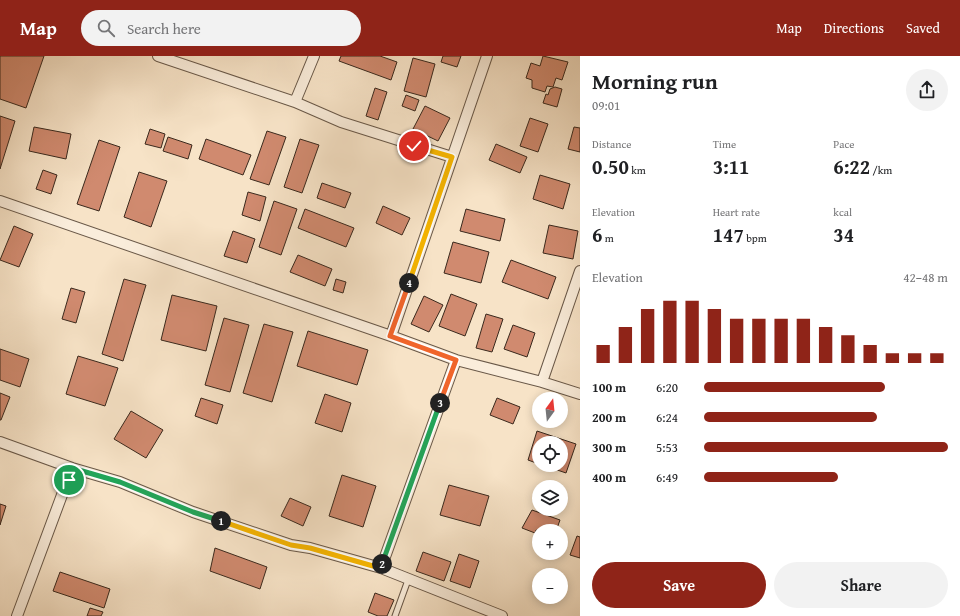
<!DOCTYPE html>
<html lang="en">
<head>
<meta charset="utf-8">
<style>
  body { margin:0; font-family:"Gentium Book Plus",serif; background:#f2f2f2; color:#202124; height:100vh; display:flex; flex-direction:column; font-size:15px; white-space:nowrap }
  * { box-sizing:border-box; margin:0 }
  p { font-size:13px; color:#757577 }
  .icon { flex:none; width:22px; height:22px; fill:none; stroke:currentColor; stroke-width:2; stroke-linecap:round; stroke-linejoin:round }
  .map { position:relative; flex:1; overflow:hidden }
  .details { display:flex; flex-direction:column; background:#fff; width:380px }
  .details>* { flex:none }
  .needle { width:26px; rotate:15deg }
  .fabs { position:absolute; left:532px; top:336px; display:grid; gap:8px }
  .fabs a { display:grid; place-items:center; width:36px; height:36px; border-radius:50%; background:#fff; box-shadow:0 2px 10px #0003; font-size:20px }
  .pin { position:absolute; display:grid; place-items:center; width:34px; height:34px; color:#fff; margin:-17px; border:2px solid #fff; border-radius:50%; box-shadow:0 1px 4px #0007 }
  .km { position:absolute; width:20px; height:20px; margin:-10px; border-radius:50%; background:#222; color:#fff; font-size:11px; line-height:20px; text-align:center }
  .round { display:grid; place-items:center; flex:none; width:42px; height:42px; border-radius:21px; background:#f2f2f2 }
  .headline { display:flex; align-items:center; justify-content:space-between; height:68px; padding:0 12px }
  h1 { font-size:22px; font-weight:800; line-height:30px }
  .figures { display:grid; grid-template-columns:repeat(3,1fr); gap:6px; height:68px; padding:4px 12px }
  .figures div { display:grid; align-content:center }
  .figures b { font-size:20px; font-weight:800 }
  .figures small { font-size:11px; font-weight:400 }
  .figures p { font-size:11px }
  .chart { height:112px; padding:8px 12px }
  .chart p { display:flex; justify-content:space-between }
  .chart svg { width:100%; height:72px; margin-top:4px; stroke:#8f2418; stroke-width:6 }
  .button { display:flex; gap:8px; margin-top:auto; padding:8px 12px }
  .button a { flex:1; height:46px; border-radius:24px; background:#8f2418; color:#fff; font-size:16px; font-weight:800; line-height:46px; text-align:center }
  .button a+a { background:#f2f2f2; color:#202124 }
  ul { padding:0 12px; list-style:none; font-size:13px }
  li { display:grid; grid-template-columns:64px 48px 1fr; align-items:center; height:30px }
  li i { height:10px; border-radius:5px; background:#8f2418 }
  header { display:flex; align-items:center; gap:24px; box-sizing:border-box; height:56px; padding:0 20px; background:#8f2418; color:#fff }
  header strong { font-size:19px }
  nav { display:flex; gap:22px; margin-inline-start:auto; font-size:14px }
  .search { width:280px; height:36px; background:#f2f2f2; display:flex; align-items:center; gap:10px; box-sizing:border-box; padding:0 14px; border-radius:22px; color:#757577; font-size:15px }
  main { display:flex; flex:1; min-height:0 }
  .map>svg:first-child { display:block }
  .building { fill:#d08a6f; stroke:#3a291d }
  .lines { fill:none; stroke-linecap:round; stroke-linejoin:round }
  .service-casing { stroke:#695848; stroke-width:7 }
  .minor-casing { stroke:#695848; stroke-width:12 }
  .service { stroke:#faeddb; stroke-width:5 }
  .minor { stroke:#faeddb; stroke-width:10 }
  .split-1-casing { stroke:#fff; stroke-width:8 }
  .split-2-casing { stroke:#fff; stroke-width:8 }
  .split-3-casing { stroke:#fff; stroke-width:8 }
  .split-4-casing { stroke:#fff; stroke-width:8 }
  .split-5-casing { stroke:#fff; stroke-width:8 }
  .split-1 { stroke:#22a559; stroke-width:5 }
  .split-2 { stroke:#f5b400; stroke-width:5 }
  .split-3 { stroke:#22a559; stroke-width:5 }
  .split-4 { stroke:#f0652b; stroke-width:5 }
  .split-5 { stroke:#f5b400; stroke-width:5 }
</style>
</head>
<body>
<header>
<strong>Map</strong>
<div class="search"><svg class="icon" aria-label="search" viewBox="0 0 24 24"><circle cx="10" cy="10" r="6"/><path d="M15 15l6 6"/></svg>Search here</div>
<nav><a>Map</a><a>Directions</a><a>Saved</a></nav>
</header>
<main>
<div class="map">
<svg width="580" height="560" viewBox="0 0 580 560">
  <rect width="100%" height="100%" fill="#f7e3c7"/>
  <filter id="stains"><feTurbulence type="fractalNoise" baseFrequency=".005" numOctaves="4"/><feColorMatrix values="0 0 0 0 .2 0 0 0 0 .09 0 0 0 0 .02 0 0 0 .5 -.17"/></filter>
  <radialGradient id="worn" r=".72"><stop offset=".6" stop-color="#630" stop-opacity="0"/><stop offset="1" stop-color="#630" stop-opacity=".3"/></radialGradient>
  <path class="building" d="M0,0h44l-18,52 -26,-9z
    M341,0h39l17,6 -6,18 -52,-19z
    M443,0h18l-4,11 -16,-5z
    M543,0l25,6 -6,18 -6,-2 -3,9 -6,-1 -2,6 -13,-4v-8l-6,-2 5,-15 9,3z
    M413,2l22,6 -9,33 -22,-6z
    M555,31l7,2 -5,18 -14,-4 3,-9 2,1 2,-6z
    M375,32l12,4 -9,28 -12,-4z
    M406,39l13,5 -4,11 -13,-5z
    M425,50l25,12 -12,23 -25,-12z
    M0,60l15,5 -15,48z
    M530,62l18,6 -10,28 -18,-6z
    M34,71l37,7 -5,25 -37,-8z
    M574,71l6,1v24l-12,-3z
    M150,73l15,5 -4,14 -16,-4z
    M267,75l19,6 -17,48 -19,-6z
    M168,81l24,8 -4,14 -25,-8z
    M206,83l45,16 -8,20 -44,-16z
    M300,83l19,6 -17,48 -18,-6z
    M99,84l21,7 -21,64 -22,-7z
    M496,88l31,13 -7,16 -31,-13z
    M43,114l14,5 -6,19 -15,-5z
    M139,116l28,9 -16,46 -27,-10z
    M540,119l30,9 -7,25 -30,-10z
    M322,127l29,10 -6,15 -28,-10z
    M248,136l18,5 -6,24 -18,-6z
    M274,145l23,8 -16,46 -22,-8z
    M383,150l27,12 -8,17 -26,-12z
    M305,153l49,19 -8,19 -48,-19z
    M466,153l39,10 -5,22 -40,-10z
    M549,169l29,6 -5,28 -30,-6z
    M14,170l19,8 -14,33 -19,-7z
    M233,175l22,8 -8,24 -23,-7z
    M453,186l36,10 -8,31 -37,-10z
    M298,199l34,14 -7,17 -35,-14z
    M511,204l45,17 -8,22 -46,-17z
    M124,223l22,6 -23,76 -21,-7z
    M336,223l10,3 -3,11 -10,-3z
    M71,232l14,4 -9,31 -14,-4z
    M451,238l26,10 -12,32 -26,-10z
    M172,239l45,11 -11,45 -45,-11z
    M424,240l19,9 -14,27 -18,-8z
    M486,258l17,5 -11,33 -16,-4z
    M224,262l25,7 -19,67 -25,-7z
    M264,268l29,8 -21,70 -29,-9z
    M513,269l22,8 -8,24 -23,-8z
    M308,275l60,19 -11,35 -60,-19z
    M0,293l29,10 -9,28 -20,-7z
    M78,300l40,12 -13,38 -39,-12z
    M0,337l10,4 -9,23h-1z
    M325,338l26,9 -9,29 -27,-9z
    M201,342l22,7 -6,19 -22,-8z
    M497,342l23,9 -7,17 -23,-9z
    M131,355l32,19 -17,28 -32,-19z
    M537,375l39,13 -10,29 -23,-8h18v-22h-22v21l-11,-4z
    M342,419l34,11 -13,41 -34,-11z
    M449,429l40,11 -9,30 -40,-11z
    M290,442l21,9 -8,19 -22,-10z
    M0,448l6,2 -6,19z
    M532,454l28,10 -4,11 -20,-1 -1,3 -13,-5z
    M577,480l3,1v21l-10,-3z
    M215,492l52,19 -7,22 -50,-18z
    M423,496l28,10 -7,19 -28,-10z
    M459,498l20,7 -9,27 -20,-7z
    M60,516l50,17 -6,19 -51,-17z
    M375,537l19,7 -7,16h-9l-10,-4z
    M90,552l13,4 -2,4h-14z"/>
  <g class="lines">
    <defs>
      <path id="service" d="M395,560l13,-36"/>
      <path id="minor" d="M158,0l137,46 46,20 111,35
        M295,46l19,-46
        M0,145l391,135 65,24 86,22 38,12
        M391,280l96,-280
        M542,326l38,-111
        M0,386l72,26 48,14 73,30 98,33 19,3 71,20 121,48
        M381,512l75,-208
        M17,560l55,-148"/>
    </defs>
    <use href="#service" class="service-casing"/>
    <use href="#minor" class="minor-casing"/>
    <use href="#service" class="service"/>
    <use href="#minor" class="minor"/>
  </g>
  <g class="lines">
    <defs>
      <path id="split-1" d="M69,424l3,-12 48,14 73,30 28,9"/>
      <path id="split-2" d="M221,465l70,24 19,3 70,20 2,-4"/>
      <path id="split-3" d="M382,508l58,-161"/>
      <path id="split-4" d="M409,227l-19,53 66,24 -16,43"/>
      <path id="split-5" d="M409,227l43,-126 -38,-11"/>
    </defs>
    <use href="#split-1" class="split-1-casing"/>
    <use href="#split-2" class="split-2-casing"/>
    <use href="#split-3" class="split-3-casing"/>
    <use href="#split-4" class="split-4-casing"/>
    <use href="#split-5" class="split-5-casing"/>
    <use href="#split-1" class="split-1"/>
    <use href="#split-2" class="split-2"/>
    <use href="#split-3" class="split-3"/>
    <use href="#split-4" class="split-4"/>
    <use href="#split-5" class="split-5"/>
  </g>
  <rect width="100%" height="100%" filter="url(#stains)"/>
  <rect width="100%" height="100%" fill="url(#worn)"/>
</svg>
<div class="fabs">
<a><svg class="needle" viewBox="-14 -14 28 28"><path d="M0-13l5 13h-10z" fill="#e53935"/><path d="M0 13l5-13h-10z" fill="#757577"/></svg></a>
<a><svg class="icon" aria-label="locate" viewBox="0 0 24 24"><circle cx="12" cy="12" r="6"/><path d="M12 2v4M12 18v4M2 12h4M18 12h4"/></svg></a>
<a><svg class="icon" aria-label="layers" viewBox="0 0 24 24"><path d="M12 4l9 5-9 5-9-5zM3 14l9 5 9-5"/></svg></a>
<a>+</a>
<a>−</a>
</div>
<div class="pin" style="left:69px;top:424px;background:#1e9e55"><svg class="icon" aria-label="arrive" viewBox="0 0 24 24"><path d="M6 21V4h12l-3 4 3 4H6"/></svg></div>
<div class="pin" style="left:414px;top:90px;background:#d93025"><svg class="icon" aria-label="check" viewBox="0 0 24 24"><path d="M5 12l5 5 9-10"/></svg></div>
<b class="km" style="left:221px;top:465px">1</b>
<b class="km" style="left:382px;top:508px">2</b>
<b class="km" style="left:440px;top:347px">3</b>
<b class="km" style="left:409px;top:227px">4</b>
</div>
<section class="details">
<div class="headline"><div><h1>Morning run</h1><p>09:01</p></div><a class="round"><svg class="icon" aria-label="share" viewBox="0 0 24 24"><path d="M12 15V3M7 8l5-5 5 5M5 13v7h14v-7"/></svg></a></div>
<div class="figures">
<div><p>Distance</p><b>0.50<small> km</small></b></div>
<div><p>Time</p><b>3:11</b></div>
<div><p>Pace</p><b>6:22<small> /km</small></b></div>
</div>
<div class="figures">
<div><p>Elevation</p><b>6<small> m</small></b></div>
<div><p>Heart rate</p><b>147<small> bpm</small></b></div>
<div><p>kcal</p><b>34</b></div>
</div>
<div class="chart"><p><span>Elevation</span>42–48 m</p>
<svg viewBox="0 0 160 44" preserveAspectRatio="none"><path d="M5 44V33M15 44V22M25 44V11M35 44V6M45 44V6M55 44V11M65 44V17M75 44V17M85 44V17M95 44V17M105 44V22M115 44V27M125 44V33M135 44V38M145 44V38M155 44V38"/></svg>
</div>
<ul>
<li><b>100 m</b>6:20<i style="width:74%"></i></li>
<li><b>200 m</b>6:24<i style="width:71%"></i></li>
<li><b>300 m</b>5:53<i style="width:100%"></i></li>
<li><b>400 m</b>6:49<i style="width:55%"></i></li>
</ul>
<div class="button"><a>Save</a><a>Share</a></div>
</section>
</main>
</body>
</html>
